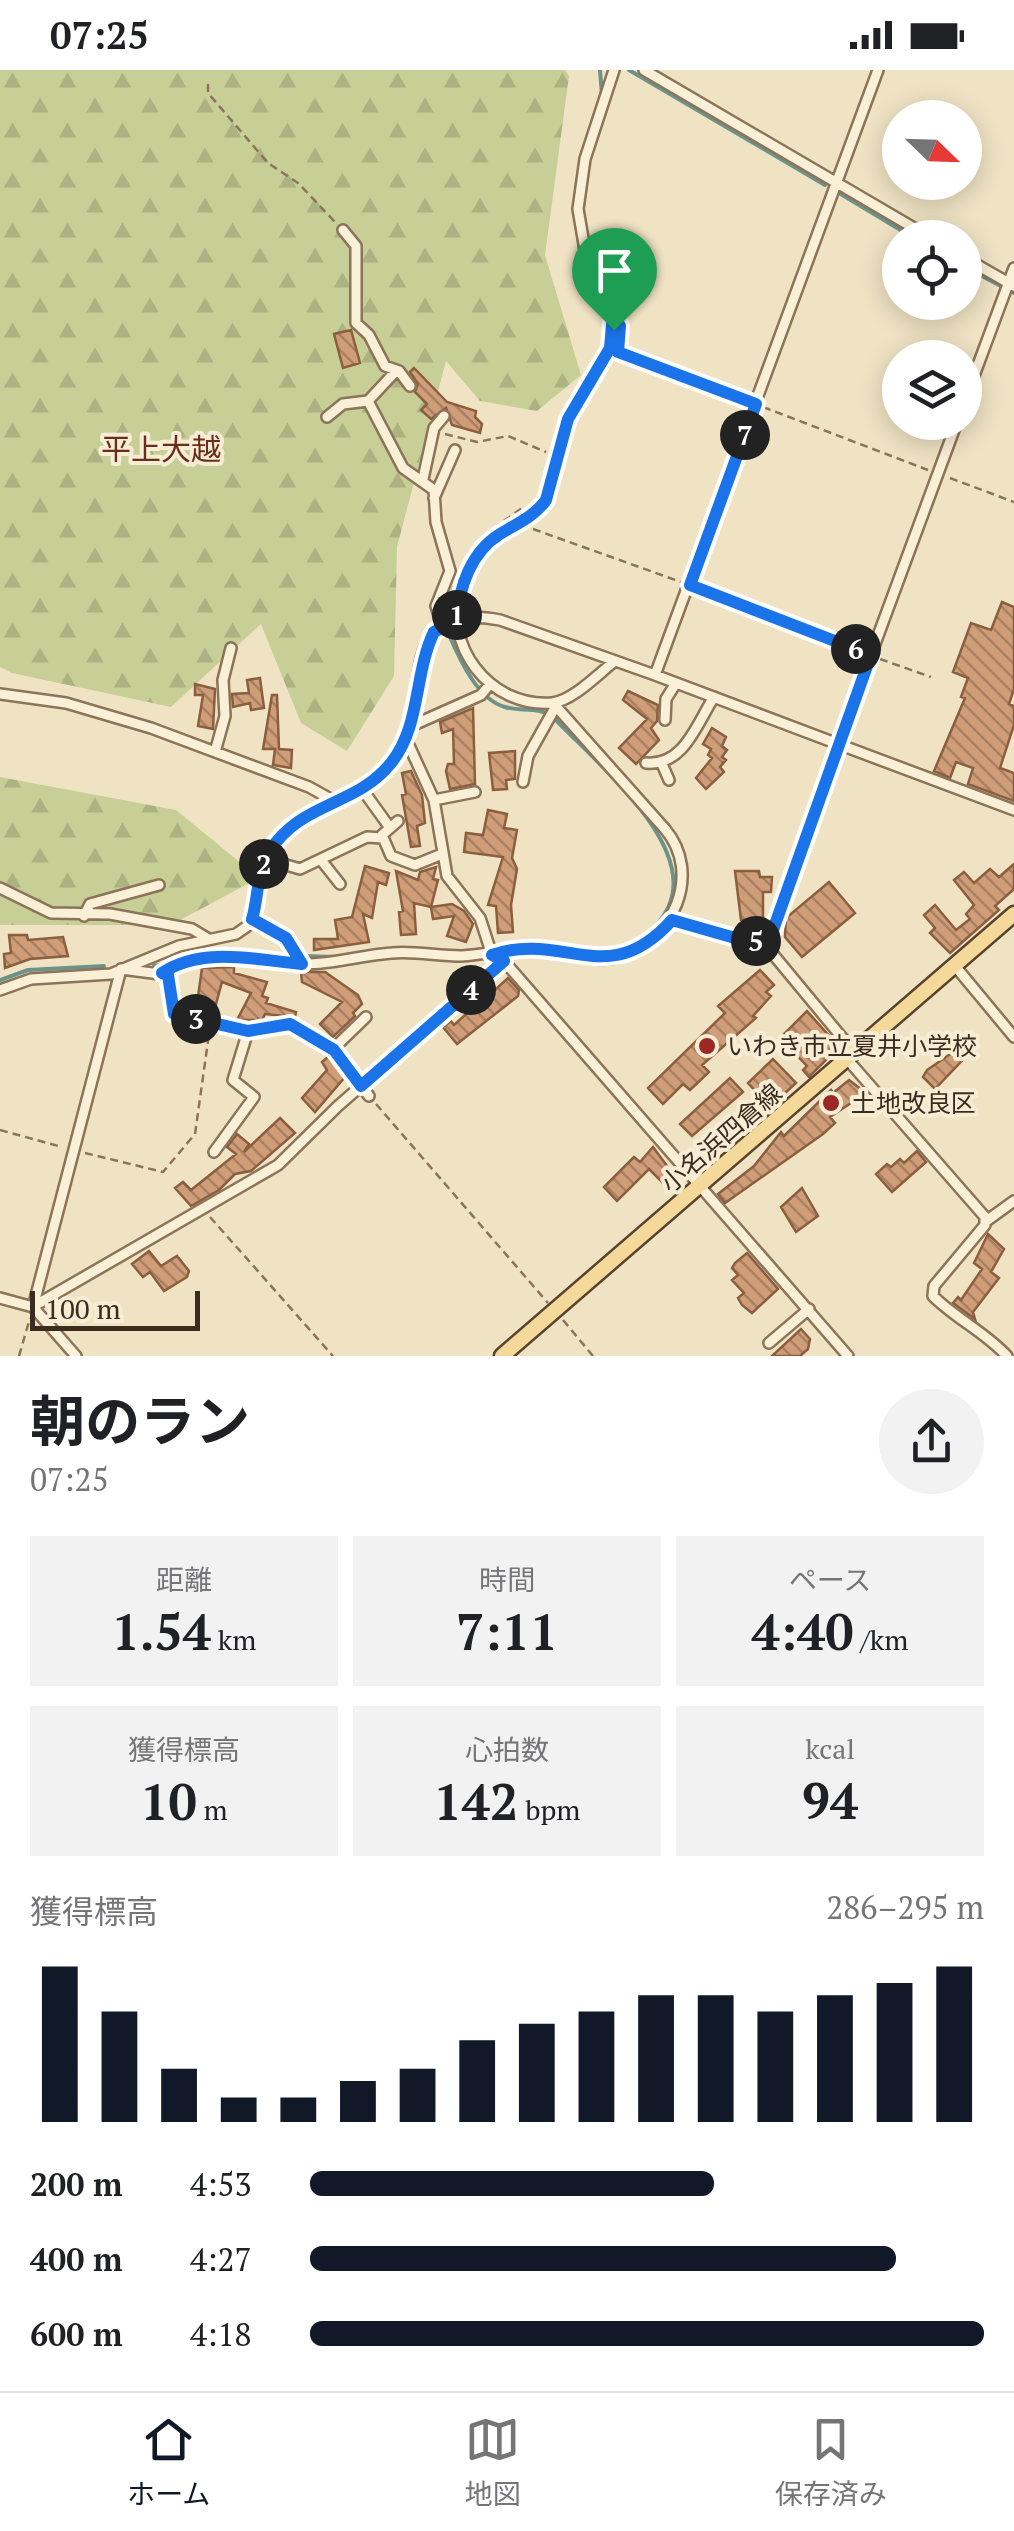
<!DOCTYPE html>
<html lang="ja">
<head>
<meta charset="utf-8">
<style>
  body { margin:0; font-family:"PT Serif","Noto Sans JP",serif; background:#f2f2f2; color:#202124; height:100vh; display:flex; flex-direction:column; font-size:38px; white-space:nowrap }
  * { box-sizing:border-box; margin:0 }
  p { font-size:32px; color:#757577 }
  .icon { flex:none; width:55px; height:55px; fill:none; stroke:currentColor; stroke-width:2; stroke-linecap:round; stroke-linejoin:round }
  .map { position:relative; height:1286px; overflow:hidden }
  .drawer { display:flex; flex-direction:column; background:#fff; flex:1 }
  .drawer>* { flex:none }
  .needle { width:65px; rotate:113deg }
  .tools { position:absolute; left:882px; top:30px; display:grid; gap:20px }
  .tools a { display:grid; place-items:center; width:100px; height:100px; border-radius:50%; background:#fff; box-shadow:0 5px 25px #0003; font-size:50px }
  .scale { position:absolute; left:30px; bottom:25px; width:170px; box-sizing:border-box; padding-left:10px; border:5px solid #3b2c1e; border-top:0; font-size:28px; line-height:35px; white-space:nowrap; color:#3b2c1e; -webkit-text-stroke:8px #f7edd4; paint-order:stroke }
  .pin { position:absolute; display:grid; place-items:center; width:85px; height:85px; color:#fff; margin:-102px -42px; border-radius:50% 50% 50% 0; rotate:-45deg; box-shadow:0 0 10px #0007 }
  .pin .icon { rotate:45deg }
  .km { position:absolute; width:50px; height:50px; margin:-25px; border-radius:50%; background:#222; color:#fff; font-size:28px; line-height:50px; text-align:center }
  .round { display:grid; place-items:center; flex:none; width:105px; height:105px; border-radius:52px; background:#f2f2f2 }
  .head { display:flex; align-items:center; justify-content:space-between; height:170px; padding:0 30px }
  h1 { font-size:55px; font-weight:700; line-height:75px }
  .metrics { display:grid; grid-template-columns:repeat(3,1fr); gap:15px; height:170px; padding:10px 30px }
  .metrics div { display:grid; align-content:center; border-radius:0px; background:#f2f2f2; text-align:center }
  .metrics b { font-size:50px; font-weight:700 }
  .metrics small { font-size:28px; font-weight:400 }
  .metrics p { font-size:28px }
  .chart { height:280px; padding:20px 30px }
  .chart p { display:flex; justify-content:space-between }
  .chart svg { width:100%; height:180px; margin-top:10px; stroke:#111827; stroke-width:6 }
  ul { padding:0 30px; list-style:none; font-size:32px }
  li { display:grid; grid-template-columns:160px 120px 1fr; align-items:center; height:75px }
  li i { height:25px; border-radius:12px; background:#111827 }
  .status { display:flex; justify-content:space-between; align-items:center; height:70px; padding:0 50px; background:#fff; direction:ltr }
  .status svg { height:28px; fill:currentColor }
  .menu { display:flex; justify-content:space-around; align-items:center; height:140px; border-top:2px solid #e0e0e0; background:#fff; font-size:28px; color:#757577 }
  .menu a { display:grid; justify-items:center; gap:5px }
  .menu .current { color:#111827 }
  .map>svg:first-child { display:block }
  .forest { fill:url(#forest-firs) }
  .lines { fill:none; stroke-linecap:round; stroke-linejoin:round }
  .stream { stroke:#6c9289; stroke-width:4 }
  .building { fill:url(#building-back-hatch); stroke:#8b5e3e; stroke-width:2.5 }
  .street-casing { stroke:#8b7459; stroke-width:14 }
  .primary-casing { stroke:#59422e; stroke-width:19 }
  .path { stroke:#8b7459; stroke-width:2.5; stroke-dasharray:8 5; stroke-linecap:butt }
  .street { stroke:#faf0d7; stroke-width:9 }
  .primary { stroke:#f4d99a; stroke-width:14 }
  .route-casing { stroke:#fff; stroke-width:20 }
  .route { stroke:#1a73e8; stroke-width:12 }
  .poi-dot { fill:#9d2727; stroke:#f7edd4; stroke-width:4 }
  .labels { text-anchor:middle; stroke-width:8; stroke-linejoin:round; paint-order:stroke }
  .poi-label { font-size:25px; fill:#3b2c1e; stroke:#f7edd4; text-anchor:start }
  .street-label { font-size:25px; fill:#3b2c1e; stroke:#f7edd4 }
  .quarter-label { font-size:30px; fill:#692d1b; stroke:#f7edd4 }
</style>
</head>
<body>
<div class="status"><b>07:25</b><svg viewBox="0 0 49 12"><path d="M0 12V9h3v3zM5 12V6h3v6zM10 12V3h3v9zM15 12V0h3v12zM26 1h20v11H26zM47 4h2v5h-2z"/></svg></div>
<div class="map">
<svg width="1014" height="1286" viewBox="0 0 1014 1286">
  <defs>
    <pattern id="forest-firs" width="22" height="20" patternUnits="userSpaceOnUse" patternTransform="scale(2.5)"><rect width="22" height="20" fill="#c7cf97"/><path d="M5 1l3.5 6h-7zM16 11l3.5 6h-7z" fill="#acb282"/></pattern>
    <pattern id="building-back-hatch" width="6" height="6" patternUnits="userSpaceOnUse" patternTransform="scale(2.5)"><rect width="6" height="6" fill="#cf9d78"/><path d="M-1 5l2 2M0 0l6 6M5-1l2 2" fill="none" stroke="#a98062"/></pattern>
  </defs>
  <rect width="100%" height="100%" fill="#f0e3c4"/>
  <path class="forest" d="M0,0h565l4,6 -24,179 36,120 -44,36 -57,-10 -34,-40 -49,186 -3,129 -47,75 -46,-28 -40,-99 -90,83 -159,-34 -12,-6z
    M0,707l176,33 83,68 -88,47h-171z"/>
  <g class="lines">
    <path class="stream" d="M600,0l2,25
      M629,0l196,115
      M839,123l75,45
      M575,131l10,-55
      M965,197l49,26
      M478,480l63,-53 19,-77 45,-79v-25l-24,-59 -6,-42
      M449,546l4,-27 11,-19
      M450,567c10,23 28,63 55,70 17,5 33,-1 48,10 62,65 202,175 57,238
      M517,875l20,-1
      M368,882l25,-3
      M457,882l46,-5
      M154,896l61,-13 119,4
      M0,910l28,-10 76,-4"/>
  </g>
  <path class="building" d="M351,260l9,33 -17,5 -9,-34z
    M414,298l33,34 29,9 -1,6 7,7 -2,9 -28,-8 -6,-17 -15,11 -10,-9 6,-6 -12,-12 3,-8 -8,-12z
    M1002,532l12,5v82l-5,15 5,2v19l-14,43 14,5v28l-46,-17 5,-16 -17,-6 -6,16 -16,-7 31,-73 -4,-1 7,-19 -15,-6 18,-49 20,7z
    M260,608l4,30 -13,2 -1,-7 -17,4 -1,-13 17,-1 -2,-13z
    M195,614l20,5 -2,40 -15,-3 5,-31h-8z
    M628,621l30,14 -1,16 -6,7 8,12 -23,24 -17,-16 28,-29 -24,-19z
    M272,625h5l2,54 13,1 -1,18 -18,-3 2,-16h-12z
    M473,638l2,76 -25,5 -4,-18 2,-7h6l-1,-35 -11,4 -2,-11z
    M712,658l14,9 -4,9 5,4 -5,7 4,3 -6,7 4,5 -18,17 -10,-11 16,-20 -4,-3 3,-6 -8,-5z
    M515,681v28l-9,1 1,9 -14,1 -4,-37z
    M411,701l11,24 3,28 -8,3 3,20 -9,1 -9,-52 4,-1 -4,-21z
    M488,740l19,4 -3,14 13,2 -5,28 5,11 -6,36 2,27 -15,1 -2,-27 -8,-1 15,-48 -39,-5 2,-19 17,2z
    M1014,794v25l-19,17 4,4 -49,43 -20,-20 5,-5 -11,-13 11,-10 21,25 14,-11 -4,-5 8,-9 -20,-25 10,-8 10,11 16,-14 9,8z
    M365,796l24,7 -3,12 -8,-3 -6,36 -9,-4 6,28 -55,8v-11h24l-3,-19 17,-3z
    M436,797l-3,12 5,1 -7,27 21,-3 12,7 9,13 -7,18 -19,-6 7,-20 -21,3 -2,-12 -17,-4 2,31 -15,1 -2,-23 4,-1 -7,-40 22,9 2,-8z
    M735,801h24l1,6h12l-1,15h-8v40h-13l-3,-12h-6z
    M829,812l26,31 -53,44 -17,-20 1,-19z
    M9,865h18l1,5 35,-3 5,19 -38,3 -25,9 -1,-14 7,-1z
    M234,897v6l33,9 -5,14 6,2 -2,5 30,9 -1,5 -30,-3 -3,6h-25l14,-27 -29,-11 -9,33 -17,-4 6,-43z
    M760,900l14,15 -8,7 5,4 -18,20 3,2 -54,47 7,7 -19,18 -7,-6 -20,20 -15,-16 77,-75 -7,-7z
    M301,902h24l33,23 4,9 -9,9 2,3 -22,21 -13,-13 22,-22 -40,-20z
    M508,908l11,12 -1,6 -61,48 -14,-17 8,-6 3,4 32,-29 -4,-5 9,-8 5,6z
    M807,941l32,36 -30,30 -6,-7 4,-4 -27,-28z
    M969,971l6,6 -40,42 -12,-12 4,-7z
    M329,986l16,21 -30,35 -13,-14 25,-28 -5,-8z
    M773,989l23,24 -26,24 -22,-24z
    M730,1008l13,14 -51,44 -12,-12z
    M849,1010l17,13 -36,24 5,6 -12,11 -98,69 -7,-9 36,-28 27,-34 3,4 47,-46 2,3z
    M280,1048l15,15 -44,38 -16,3 -16,16 -28,16 -16,-18 8,-6 8,8 45,-36 -9,-7 10,-13 12,10 -5,8z
    M653,1077l26,35 -9,8 -21,-21 -32,32 -13,-14 30,-30 6,5z
    M917,1081l9,11 -34,30 -16,-18 11,-10 4,3 9,-8 4,4z
    M802,1118l16,28 -22,16 -15,-25z
    M988,1164l16,15 -13,23 8,6 -26,34 2,7 -22,-16 5,-6 3,3 21,-31 -8,-6z
    M149,1181l12,15 16,-10 12,15 -2,6 -23,14 -14,-19 -7,5 -11,-13z
    M747,1183l31,36 -26,24 -10,-8 -4,-7 6,-5 -12,-13 6,-5 -6,-7 3,-5z
    M801,1259l9,10 -2,10 -8,7h-28z"/>
  <g class="lines">
    <defs>
      <path id="street" d="M614,0l-29,89 -7,50 7,41 28,63 1,17 -4,18 -42,71 -22,81c-23,35 -67,33 -85,85 -20,60 29,123 91,118 21,-2 47,-30 63,-42
        M644,0l287,168
        M343,160l13,16v77l13,12 16,31 14,5 11,15
        M965,188l49,28
        M395,302l-27,29 35,67 31,22 2,32 14,49 -14,35 6,20
        M965,330l49,-132
        M327,347l16,-13 25,-3
        M957,352l-119,322 176,66
        M423,409l11,-51 10,-12
        M434,428l21,-48
        M655,605l183,69 -71,203
        M0,624l66,9 85,25 158,59 27,15
        M665,650l1,-21 10,-16
        M409,657l72,-32 9,-11
        M406,669l28,61 13,76 33,42 12,37 12,6 344,395
        M215,682l10,-36 -2,-36 8,-32
        M646,693c38,3 50,-38 68,-66
        M662,694l7,16
        M523,712l5,-26 28,-50
        M362,719l26,36
        M434,730l41,-8
        M398,751l-16,14 9,21 24,9 27,-11
        M266,789l34,10 67,-32 15,1
        M321,790l19,24
        M0,818l51,25 59,1 82,15 15,9
        M84,846l6,-12 69,-19
        M251,849l35,19 16,26
        M672,850l95,27 87,105
        M955,896l59,71
        M165,900c45,-20 88,-7 136,-6 31,1 60,-9 91,-11 23,-2 46,3 69,3 24,-1 45,-7 68,-8 31,-2 60,18 91,9 53,-16 83,-83 45,-128l-112,-126
        M0,920l31,-11 80,-5 68,-28 57,-12 13,-9c8,-24 6,-52 20,-74 35,-53 95,-48 131,-102 20,-31 11,-92 34,-118 16,-17 46,-15 66,-11l155,55 223,-605
        M333,979l33,-32
        M847,989l138,158v8l-51,61 -1,10c23,23 52,36 74,60
        M214,1082l40,-55 -21,-17 15,-49
        M985,1152l29,-21
        M0,1228l33,9 43,49
        M34,1236l244,-141 60,-59 166,-145
        M33,1237l88,-338 47,6 6,39 74,17 42,-7 45,26 34,46
        M769,1273l40,-34"/>
      <path id="primary" d="M502,1286l512,-442"/>
    </defs>
    <use href="#street" class="street-casing"/>
    <use href="#primary" class="primary-casing"/>
    <path class="path" d="M208,14v9l60,70 30,20 37,39
      M618,282l128,48
      M763,337l165,63
      M445,364l32,8 31,-6 38,16
      M950,408l64,24
      M533,459l148,53
      M483,466l42,-30
      M698,518l165,64
      M880,589l51,18
      M376,1034l172,199
      M0,1060l62,17
      M85,1083l78,19 32,-38 14,-100
      M210,1147l123,139
      M563,1250l30,36
      M19,1286l11,-38"/>
    <use href="#street" class="street"/>
    <use href="#primary" class="primary"/>
  </g>
  <g class="lines">
    <defs>
      <path id="route" d="M613,243l7,13 -2,26 138,52 -66,181 181,70 -104,292 -95,-27c-64,72 -108,10 -180,35l12,6 -143,125 -27,-36 -44,-26 -42,7 -74,-17 -6,-39 -6,-2c40,-27 95,-13 140,-9l-16,-26 -34,-19c7,-22 4,-47 17,-67 32,-51 87,-45 122,-89 30,-37 23,-90 43,-131l23,-13c2,-32 14,-67 43,-85 16,-10 35,-18 46,-34l22,-81 42,-71z"/>
    </defs>
    <use href="#route" class="route-casing"/>
    <use href="#route" class="route"/>
  </g>
  <g class="poi-dot">
    <circle cx="707" cy="976" r="10"/>
    <circle cx="831" cy="1033" r="10"/>
  </g>
  <g class="labels">
    <g class="poi-label">
      <text x="727" y="985">いわき市立夏井小学校</text>
      <text x="851" y="1042">土地改良区</text>
    </g>
    <g class="street-label">
      <text transform="translate(721 1068) rotate(-41)" y="9">小名浜四倉線</text>
    </g>
    <g class="quarter-label">
      <text x="161" y="390">平上大越</text>
    </g>
  </g>
</svg>
<div class="tools">
<a><svg class="needle" viewBox="-14 -14 28 28"><path d="M0-13l5 13h-10z" fill="#e53935"/><path d="M0 13l5-13h-10z" fill="#757577"/></svg></a>
<a><svg class="icon" aria-label="locate" viewBox="0 0 24 24"><circle cx="12" cy="12" r="6"/><path d="M12 2v4M12 18v4M2 12h4M18 12h4"/></svg></a>
<a><svg class="icon" aria-label="layers" viewBox="0 0 24 24"><path d="M12 4l9 5-9 5-9-5zM3 14l9 5 9-5"/></svg></a>
</div>
<div class="scale">100 m</div>
<div class="pin" style="left:614px;top:260px;background:#1e9e55"><svg class="icon" aria-label="arrive" viewBox="0 0 24 24"><path d="M6 21V4h12l-3 4 3 4H6"/></svg></div>
<b class="km" style="left:457px;top:545px">1</b>
<b class="km" style="left:264px;top:794px">2</b>
<b class="km" style="left:196px;top:949px">3</b>
<b class="km" style="left:471px;top:920px">4</b>
<b class="km" style="left:756px;top:871px">5</b>
<b class="km" style="left:856px;top:579px">6</b>
<b class="km" style="left:745px;top:365px">7</b>
</div>
<section class="drawer">
<div class="head"><div><h1>朝のラン</h1><p>07:25</p></div><a class="round"><svg class="icon" aria-label="share" viewBox="0 0 24 24"><path d="M12 15V3M7 8l5-5 5 5M5 13v7h14v-7"/></svg></a></div>
<div class="metrics">
<div><p>距離</p><b>1.54<small> km</small></b></div>
<div><p>時間</p><b>7:11</b></div>
<div><p>ペース</p><b>4:40<small> /km</small></b></div>
</div>
<div class="metrics">
<div><p>獲得標高</p><b>10<small> m</small></b></div>
<div><p>心拍数</p><b>142<small> bpm</small></b></div>
<div><p>kcal</p><b>94</b></div>
</div>
<div class="chart"><p><span>獲得標高</span>286–295 m</p>
<svg viewBox="0 0 160 44" preserveAspectRatio="none"><path d="M5 44V6M15 44V17M25 44V31M35 44V38M45 44V38M55 44V34M65 44V31M75 44V24M85 44V20M95 44V17M105 44V13M115 44V13M125 44V17M135 44V13M145 44V10M155 44V6"/></svg>
</div>
<ul>
<li><b>200 m</b>4:53<i style="width:60%"></i></li>
<li><b>400 m</b>4:27<i style="width:87%"></i></li>
<li><b>600 m</b>4:18<i style="width:100%"></i></li>
</ul>
</section>
<nav class="menu">
<a class="current"><svg class="icon" aria-label="home" viewBox="0 0 24 24"><path d="M3 11l9-7 9 7M6 9v11h12V9"/></svg>ホーム</a>
<a><svg class="icon" aria-label="map" viewBox="0 0 24 24"><path d="M3 6l6-2 6 2 6-2v14l-6 2-6-2-6 2zM9 4v14M15 6v14"/></svg>地図</a>
<a><svg class="icon" aria-label="saved" viewBox="0 0 24 24"><path d="M7 4h10v16l-5-4-5 4z"/></svg>保存済み</a>
</nav>
</body>
</html>
